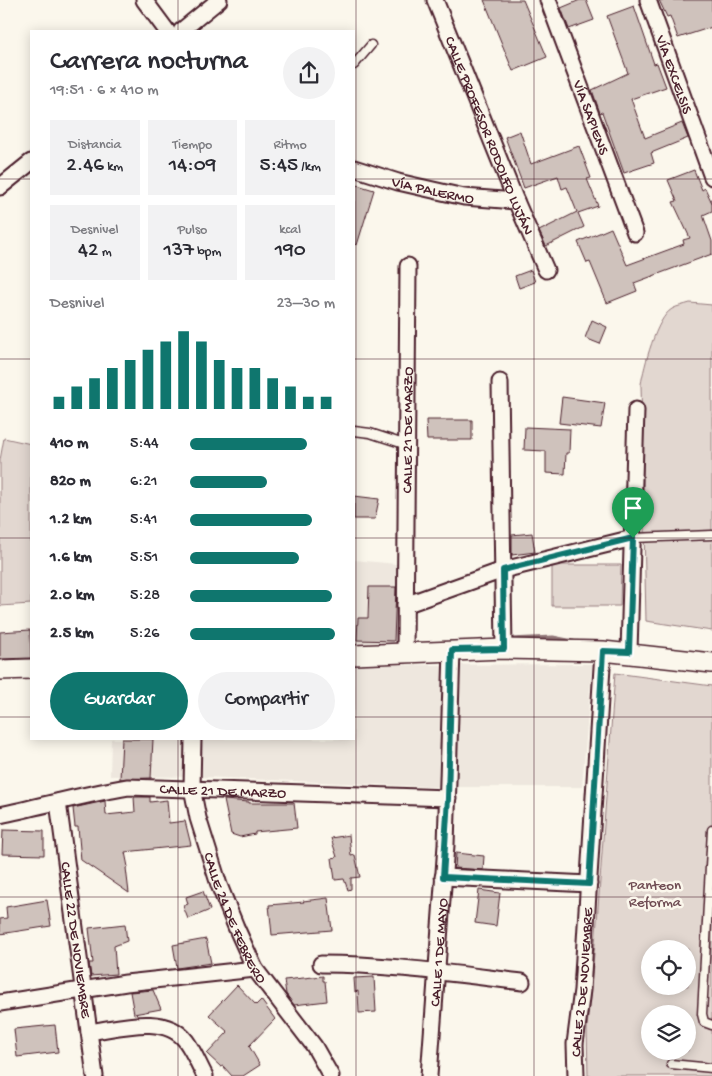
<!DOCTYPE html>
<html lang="es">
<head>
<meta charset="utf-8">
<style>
  body { margin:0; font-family:"Gochi Hand",sans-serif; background:#f2f2f3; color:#2b2b33; height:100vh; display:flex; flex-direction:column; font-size:19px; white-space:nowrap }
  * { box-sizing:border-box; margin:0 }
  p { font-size:16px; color:#7c7c81 }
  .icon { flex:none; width:28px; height:28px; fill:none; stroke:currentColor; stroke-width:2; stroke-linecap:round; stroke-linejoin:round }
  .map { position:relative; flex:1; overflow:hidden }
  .sheet { position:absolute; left:30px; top:30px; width:325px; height:710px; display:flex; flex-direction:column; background:#fff; border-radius:0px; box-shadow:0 2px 12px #0003 }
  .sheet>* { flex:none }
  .tools { position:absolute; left:641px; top:940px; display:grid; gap:10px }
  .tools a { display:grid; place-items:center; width:55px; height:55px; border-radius:50%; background:#fff; box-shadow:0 2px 12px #0003; font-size:25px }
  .pin { position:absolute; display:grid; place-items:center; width:42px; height:42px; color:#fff; margin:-51px -21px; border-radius:50% 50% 50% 0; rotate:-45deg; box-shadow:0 0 5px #0007 }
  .pin .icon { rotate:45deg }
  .round { display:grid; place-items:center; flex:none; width:52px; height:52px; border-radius:26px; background:#f2f2f3 }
  .head { display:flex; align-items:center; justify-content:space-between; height:85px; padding:0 20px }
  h1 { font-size:28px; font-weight:600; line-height:38px }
  .figures { display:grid; grid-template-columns:repeat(3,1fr); gap:8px; height:85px; padding:5px 20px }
  .figures div { display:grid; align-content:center; border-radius:0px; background:#f2f2f3; text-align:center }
  .figures b { font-size:21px; font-weight:600 }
  .figures small { font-size:14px; font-weight:400 }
  .figures p { font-size:14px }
  .chart { height:140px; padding:10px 20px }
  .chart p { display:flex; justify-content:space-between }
  .chart svg { width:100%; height:90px; margin-top:5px; stroke:#0f766e; stroke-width:6 }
  .primary-button { display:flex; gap:10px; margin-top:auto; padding:10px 20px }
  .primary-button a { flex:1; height:58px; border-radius:30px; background:#0f766e; color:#fff; font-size:20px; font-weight:600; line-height:58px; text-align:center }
  .primary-button a+a { background:#f2f2f3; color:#2b2b33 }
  ul { padding:0 20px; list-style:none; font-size:16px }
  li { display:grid; grid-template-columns:80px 60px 1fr; align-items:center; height:38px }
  li i { height:12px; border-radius:6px; background:#0f766e }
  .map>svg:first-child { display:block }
  .built { fill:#eee7de }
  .green { fill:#e2d7d0; stroke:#967b7e; fill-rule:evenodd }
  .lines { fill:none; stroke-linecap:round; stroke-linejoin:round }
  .stream { stroke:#907477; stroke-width:5 }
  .building { fill:#cfc2bc; stroke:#4a1f2b }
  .service-casing { stroke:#4a1f2b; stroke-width:11 }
  .minor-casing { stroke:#4a1f2b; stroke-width:19 }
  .tertiary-casing { stroke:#4a1f2b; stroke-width:22 }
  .service { stroke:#fbf7ec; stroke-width:8 }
  .minor { stroke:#fbf7ec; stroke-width:15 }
  .tertiary { stroke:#fbf7ec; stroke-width:19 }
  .route-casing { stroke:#fff; stroke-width:10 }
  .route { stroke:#0f766e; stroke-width:6 }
  .grid { fill:none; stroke:#4a1f2b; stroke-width:1; stroke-opacity:0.55 }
  .labels { text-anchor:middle; stroke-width:5; stroke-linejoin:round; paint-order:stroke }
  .street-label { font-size:15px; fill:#4a1f2b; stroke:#fbf7ec }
  .park-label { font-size:15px; fill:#704d54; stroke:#fbf7ec }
</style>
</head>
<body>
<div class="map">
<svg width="712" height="1076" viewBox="0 0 712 1076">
  <rect width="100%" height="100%" fill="#fbf7ec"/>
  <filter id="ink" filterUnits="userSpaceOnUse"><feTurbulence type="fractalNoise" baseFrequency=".02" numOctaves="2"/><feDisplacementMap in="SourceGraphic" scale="10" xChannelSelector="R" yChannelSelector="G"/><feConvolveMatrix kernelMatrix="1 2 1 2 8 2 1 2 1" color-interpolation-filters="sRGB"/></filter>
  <g filter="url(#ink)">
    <path class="built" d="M354,560l43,4 10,101 185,-1 -10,123h-146l-232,-10 -94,-1 1,-37h243z"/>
    <path class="green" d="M690,303l22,2v326l-66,-10 -5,-237c3,-17 15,-66 31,-75 5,-3 12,-4 18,-6z
      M4,438l27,6v160l-31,2v-146z
      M552,565h69l-1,41h-68z
      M615,673l97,13v390h-124l-1,-48 10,-106zM650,949h38v37h-38zM650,1014h38v37h-38z"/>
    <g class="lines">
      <path class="stream" d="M510,640l43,-2 20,4"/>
    </g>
    <path class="building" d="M484,0h39l24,57 -34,14z
      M580,0h6l8,20 -25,9 -8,-21z
      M659,0h53v27l-34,11 -8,-22 -3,1z
      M634,6l20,58 3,-1 9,24 -35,12 14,39 37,-15 6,15 -37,15 3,10 -30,10 -22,-61 -2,1 -8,-23 36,-17 -21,-57z
      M520,131l11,33 48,-18 12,32 -4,1 11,27 -20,7 6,14 -38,19 -7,-15 38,-19 -10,-25 -5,2 -4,-13 -34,12 -19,-51z
      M694,170l8,20 3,-2 7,15v8l-9,4 9,26v13l-78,29 3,8 -30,12 -17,-41 -3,1 -9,-21 33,-14 16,37 57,-21 -1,-4 7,-2 -17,-36 4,-1 -9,-21z
      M354,184l20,6 -17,55 -3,-1z
      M531,270l4,12 -16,6 -4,-12z
      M592,320l15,7 -7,17 -15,-6z
      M562,397l43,6 -4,25 -42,-5z
      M426,420h46v20h-45z
      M525,427l45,2 -1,24h-3l-1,21 -19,-1v-22l-22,-1z
      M354,496l25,3 -4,20h-21z
      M532,533l3,19 -23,3v-20z
      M369,587h27l-2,54 -37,-1 1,-22h10z
      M30,630l1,28 -31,1v-27z
      M122,739h31l-2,39 -31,1z
      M134,797h16v5l17,-2 2,23 16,-2 6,24 -66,7 3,15 -2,1 3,25 -48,-33 -3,-33h-3l-2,-19 32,-7 1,14 29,-3z
      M224,800l25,2v1h45l3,25 -42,4v2l-15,3 -9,-3z
      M3,830l41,1v24l-42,-1z
      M349,835l2,21 4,-1 5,22 -9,1v11l-3,1 -4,-11 -9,1 -3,-22 5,-1 -6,-19z
      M456,853l28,3 -1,14 -28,-2z
      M479,890l21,3 -4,33 -21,-3z
      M203,891l7,19 -22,9 -5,-13 5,-2 -2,-7z
      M328,898l4,32 -60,5 -3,-30 35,-3 -1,-1z
      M47,900l4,26 -51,8v-15l7,-1 -1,-11z
      M125,924l2,17 -13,5 2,28 -25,2 -2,-13h4l-4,-35z
      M206,939l5,24 -34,5 -4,-23z
      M323,976v5h2l2,20 -33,4 -8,-11 -2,-14z
      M374,977l2,35 -17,1 -1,-22 -3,1 -1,-14z
      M237,985l19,20 5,-5 14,19 -26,27 11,19 -17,11h-11l-9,-10 -2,1 -14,-13 21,-22 -19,-17z
      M153,990l8,19 -27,5 -4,-22z
      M55,1025l3,27 -41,5 -3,-28z"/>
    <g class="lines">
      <defs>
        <path id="service" d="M354,65l17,-20
          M354,431l16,2 37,12
          M633,538l79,-3
          M712,830l-10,184 2,8 8,3
          M671,1064l41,4"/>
        <g id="minor">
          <path d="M144,0l23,31"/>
          <path id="s1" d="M435,0l81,201 30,69"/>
          <path id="s2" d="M548,0l87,233"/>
          <path id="s3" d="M648,0l64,177"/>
          <path d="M181,31l38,-31"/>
          <path id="s4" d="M354,168l44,14 66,15 52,4"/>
          <path d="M0,187l31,-25"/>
          <path d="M500,382l4,267"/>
          <path d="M405,605l98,-35 130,-32"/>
          <path id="s5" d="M405,652l3,-386"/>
          <path d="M629,652l7,-242"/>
          <path id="s6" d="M193,739l-1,49 6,30 21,67 17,42 19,42 59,77 17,30"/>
          <path id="s7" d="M58,802l37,274"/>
          <path id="s8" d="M0,815c43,-9 85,-21 128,-28l320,11"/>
          <path d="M443,877l146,7"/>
          <path d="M321,964c67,0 134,10 201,18"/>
          <path d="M0,1003l126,-20 129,-14"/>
          <path d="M89,1032c30,-4 76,-19 97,9 8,11 13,24 19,35"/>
          <path id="s9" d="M429,1076l17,-231 6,-195"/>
          <path id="s10" d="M576,1076l-1,-32 7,-54 21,-339"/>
        </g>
        <path id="tertiary" d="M354,655l150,-6 99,2 109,12
          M0,670l31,-1"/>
      </defs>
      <use href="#service" class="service-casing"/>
      <use href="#minor" class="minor-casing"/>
      <use href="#tertiary" class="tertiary-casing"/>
      <use href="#service" class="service"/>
      <use href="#minor" class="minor"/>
      <use href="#tertiary" class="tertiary"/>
    </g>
  </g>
  <g class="lines" filter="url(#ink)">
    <defs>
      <path id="route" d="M633,538l-4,114 -26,-1 -14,233 -146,-7 5,-79 4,-148 52,-1 -1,-79z"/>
    </defs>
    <use href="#route" class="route-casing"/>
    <use href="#route" class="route"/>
  </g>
  <path class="grid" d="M178,0v31M356,0v1076M534,0v1076M0,179h31M354,179h358M0,359h31M354,359h358M0,538h31M354,538h358M0,717h31M354,717h358M178,739v337M0,897h712"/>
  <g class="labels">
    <g class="street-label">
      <text dy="5" stroke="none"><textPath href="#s3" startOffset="79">VÍA EXCELSIS</textPath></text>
      <text dy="5" stroke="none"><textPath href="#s2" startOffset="125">VÍA SAPIENS</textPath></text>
      <text dy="5" stroke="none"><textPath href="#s1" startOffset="146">CALLE PROFESOR RODOLFO LUJÁN</textPath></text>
      <text dy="5" stroke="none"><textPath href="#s4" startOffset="82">VÍA PALERMO</textPath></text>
      <text dy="5" stroke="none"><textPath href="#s5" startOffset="222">CALLE 21 DE MARZO</textPath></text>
      <text dy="5" stroke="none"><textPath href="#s8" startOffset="226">CALLE 21 DE MARZO</textPath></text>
      <text dy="5" stroke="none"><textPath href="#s6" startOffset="186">CALLE 24 DE FEBRERO</textPath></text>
      <text dy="5" stroke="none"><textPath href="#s7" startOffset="139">CALLE 22 DE NOVIEMBRE</textPath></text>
      <text dy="5" stroke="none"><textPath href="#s9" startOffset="124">CALLE 1 DE MAYO</textPath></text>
      <text dy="5" stroke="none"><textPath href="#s10" startOffset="94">CALLE 2 DE NOVIEMBRE</textPath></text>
    </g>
    <g class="park-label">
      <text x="655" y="889">Panteon<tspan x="655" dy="17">Reforma</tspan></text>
    </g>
  </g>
</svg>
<div class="tools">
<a><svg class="icon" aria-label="locate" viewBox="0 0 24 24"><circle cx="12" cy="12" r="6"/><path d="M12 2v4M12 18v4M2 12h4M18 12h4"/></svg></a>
<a><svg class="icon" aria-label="layers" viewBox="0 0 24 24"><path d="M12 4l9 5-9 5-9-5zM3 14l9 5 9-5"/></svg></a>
</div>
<div class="pin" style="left:633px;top:538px;background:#1e9e55"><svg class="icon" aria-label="arrive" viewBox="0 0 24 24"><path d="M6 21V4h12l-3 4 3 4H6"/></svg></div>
<section class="sheet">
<div class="head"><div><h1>Carrera nocturna</h1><p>19:51 · 6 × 410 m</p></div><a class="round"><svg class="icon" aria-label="share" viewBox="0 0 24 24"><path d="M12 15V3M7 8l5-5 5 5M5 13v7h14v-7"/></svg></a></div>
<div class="figures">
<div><p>Distancia</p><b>2.46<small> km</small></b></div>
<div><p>Tiempo</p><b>14:09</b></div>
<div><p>Ritmo</p><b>5:45<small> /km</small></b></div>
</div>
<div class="figures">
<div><p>Desnivel</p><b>42<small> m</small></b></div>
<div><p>Pulso</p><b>137<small> bpm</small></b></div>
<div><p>kcal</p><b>190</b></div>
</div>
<div class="chart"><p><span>Desnivel</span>23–30 m</p>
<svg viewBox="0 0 160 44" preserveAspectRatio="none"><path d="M5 44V38M15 44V33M25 44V29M35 44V24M45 44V20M55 44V15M65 44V11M75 44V6M85 44V11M95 44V20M105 44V24M115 44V24M125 44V29M135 44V33M145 44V38M155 44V38"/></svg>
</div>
<ul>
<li><b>410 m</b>5:44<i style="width:81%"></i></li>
<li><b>820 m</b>6:21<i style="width:53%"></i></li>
<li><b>1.2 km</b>5:41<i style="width:84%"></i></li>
<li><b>1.6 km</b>5:51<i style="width:75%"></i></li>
<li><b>2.0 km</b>5:28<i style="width:98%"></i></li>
<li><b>2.5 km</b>5:26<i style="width:100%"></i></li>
</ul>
<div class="primary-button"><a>Guardar</a><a>Compartir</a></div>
</section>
</div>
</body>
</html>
